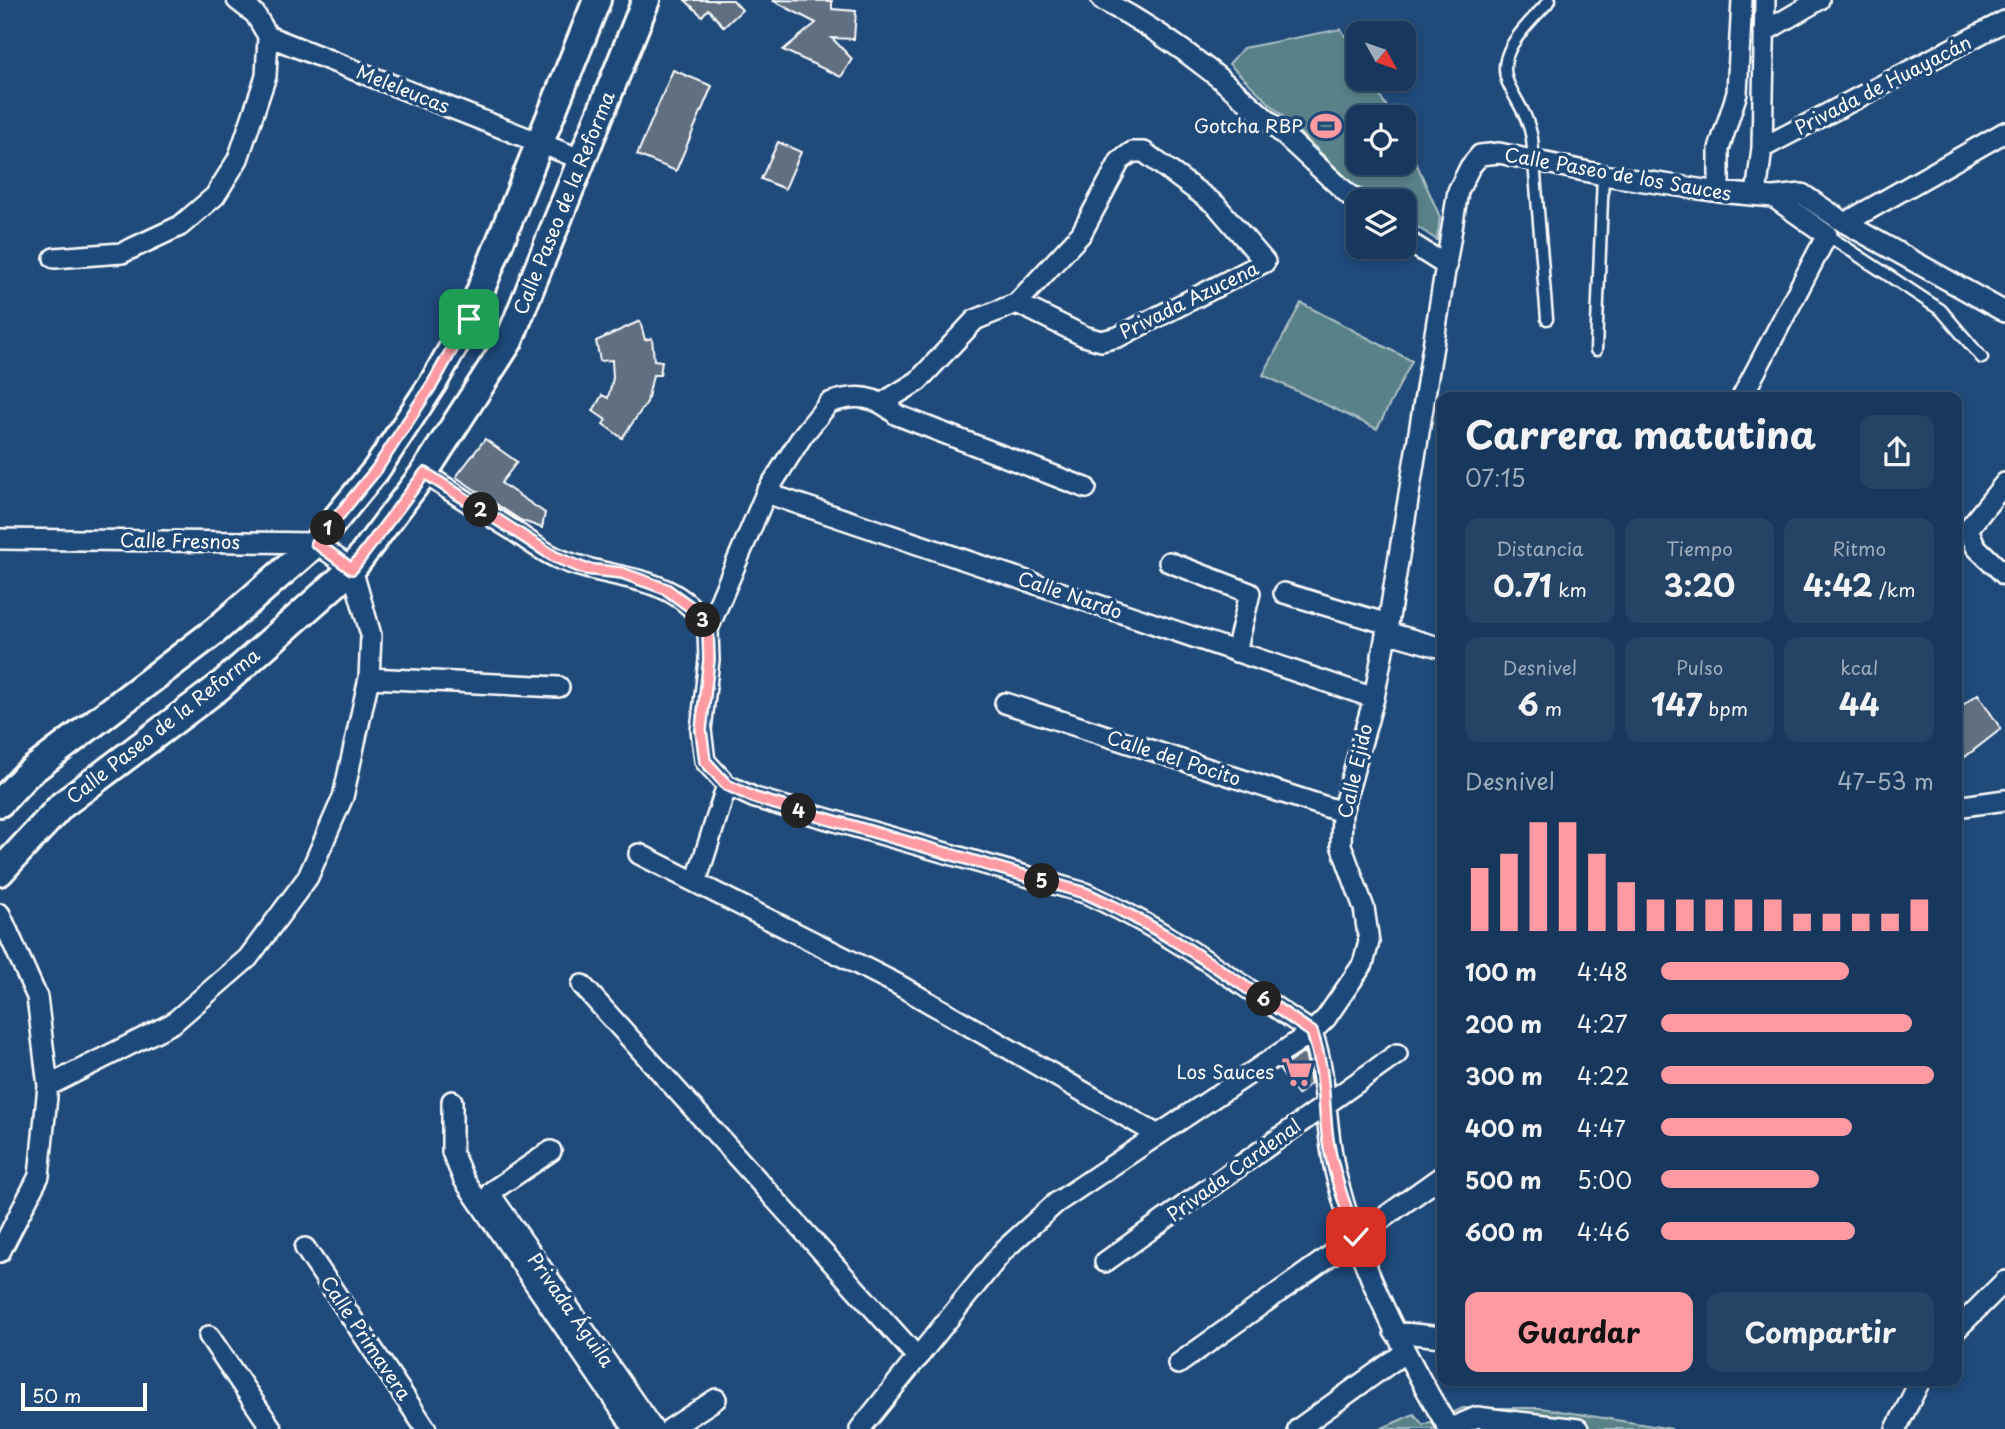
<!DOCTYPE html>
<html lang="es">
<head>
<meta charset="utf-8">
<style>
  body { margin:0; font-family:"Playpen Sans",sans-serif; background:#244365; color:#f1f3f6; height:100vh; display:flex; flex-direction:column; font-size:26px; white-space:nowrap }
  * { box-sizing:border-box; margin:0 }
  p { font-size:23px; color:#9eacbb }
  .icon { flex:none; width:38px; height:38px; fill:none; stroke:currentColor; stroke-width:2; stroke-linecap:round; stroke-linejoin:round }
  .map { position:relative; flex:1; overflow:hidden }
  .side { position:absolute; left:1437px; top:392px; width:525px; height:994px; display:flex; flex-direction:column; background:#17385c; border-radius:14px; box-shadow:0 4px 10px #0003,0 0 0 2px #365272 }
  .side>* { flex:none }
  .needle { width:46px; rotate:130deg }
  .tools { position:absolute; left:1346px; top:21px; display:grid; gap:14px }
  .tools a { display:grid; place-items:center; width:70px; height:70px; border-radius:14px; background:#17385c; box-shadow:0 4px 10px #0003,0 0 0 2px #365272; font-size:35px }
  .scale { position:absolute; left:21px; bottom:18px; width:126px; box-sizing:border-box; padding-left:7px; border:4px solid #fff; border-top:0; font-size:19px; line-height:24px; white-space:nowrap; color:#fff; -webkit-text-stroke:5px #1f4a7a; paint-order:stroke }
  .pin { position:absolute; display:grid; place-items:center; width:60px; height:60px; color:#fff; margin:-30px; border-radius:14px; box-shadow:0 4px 10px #0006 }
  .km { position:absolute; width:35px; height:35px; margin:-18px; border-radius:50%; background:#222; color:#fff; font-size:19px; line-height:35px; text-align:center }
  .round { display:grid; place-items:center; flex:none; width:74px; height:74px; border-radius:14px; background:#244365 }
  .head { display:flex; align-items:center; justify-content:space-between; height:119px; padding:0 28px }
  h1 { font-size:38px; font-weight:700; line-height:52px }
  .stats { display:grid; grid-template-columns:repeat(3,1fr); gap:10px; height:119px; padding:7px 28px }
  .stats div { display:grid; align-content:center; border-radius:14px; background:#244365; text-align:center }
  .stats b { font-size:30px; font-weight:700 }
  .stats small { font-size:19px; font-weight:400 }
  .stats p { font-size:19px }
  .chart { height:196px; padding:14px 28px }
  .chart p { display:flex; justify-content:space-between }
  .chart svg { width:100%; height:126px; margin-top:7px; stroke:#ff9aa2; stroke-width:6 }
  .primary-button { display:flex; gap:14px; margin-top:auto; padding:14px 28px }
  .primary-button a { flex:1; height:80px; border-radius:14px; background:#ff9aa2; color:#111; font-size:28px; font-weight:700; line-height:80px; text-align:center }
  .primary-button a+a { background:#244365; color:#f1f3f6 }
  ul { padding:0 28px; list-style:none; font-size:23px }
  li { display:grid; grid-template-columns:112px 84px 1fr; align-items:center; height:52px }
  li i { height:18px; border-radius:9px; background:#ff9aa2 }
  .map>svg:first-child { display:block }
  .green { fill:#598288; stroke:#acc0c4; stroke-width:2 }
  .building { fill:#616f81; stroke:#fff; stroke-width:2 }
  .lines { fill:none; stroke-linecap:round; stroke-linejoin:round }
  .lane-casing { stroke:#fff; stroke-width:15 }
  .street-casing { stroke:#fff; stroke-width:24 }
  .secondary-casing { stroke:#fff; stroke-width:32 }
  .lane { stroke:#1f4a7a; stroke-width:10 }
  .street { stroke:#1f4a7a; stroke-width:19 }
  .secondary { stroke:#1f4a7a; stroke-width:26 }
  .route-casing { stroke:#fff; stroke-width:14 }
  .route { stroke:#ff9aa2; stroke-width:9 }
  .labels { text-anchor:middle; stroke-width:7; stroke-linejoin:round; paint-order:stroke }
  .street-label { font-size:19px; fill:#fff; stroke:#1f4a7a }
  .poi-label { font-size:19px; fill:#fff; stroke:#1f4a7a; text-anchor:end }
</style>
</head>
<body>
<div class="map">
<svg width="2005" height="1429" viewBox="0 0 2005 1429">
  <rect width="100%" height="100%" fill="#1f4a7a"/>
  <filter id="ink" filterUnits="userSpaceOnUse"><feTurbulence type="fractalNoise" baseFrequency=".0143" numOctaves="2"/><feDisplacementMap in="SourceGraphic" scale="14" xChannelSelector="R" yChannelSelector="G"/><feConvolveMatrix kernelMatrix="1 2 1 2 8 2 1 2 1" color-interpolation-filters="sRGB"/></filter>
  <g filter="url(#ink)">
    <path class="green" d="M1341,29l17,29v21h12l23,38h-35v46h46v-28l36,82 -3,23 -33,-22v-17h-25l-26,-17 -124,-120 14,-16z
      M1301,303l111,58 -35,68 -114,-54z
      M1463,1408h78l131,21h-292l34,-15 9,11z"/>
    <path class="building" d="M685,0h48l9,10 -18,17 -16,-18 -6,7z
      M772,0l60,1v8l24,2 -2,28 -22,-1 20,21 -11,18 -58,-27 33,-27z
      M673,70l39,16 -36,85 -39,-16z
      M778,142l23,10 -16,37 -24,-10z
      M640,321l5,19 7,-2 2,22 8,1 -2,14h-7l-6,27 -25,36 -19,-14 3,-4 -13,-9 9,-16 6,3 5,-20 -1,-18 -12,1 -4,-20z
      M485,439l32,23 -16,21 44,30 -3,15 -22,-8 -64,-43z
      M1978,694l23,35 -45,35v-54z
      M1305,1052l6,31 -13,12 -19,-26z"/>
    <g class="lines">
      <defs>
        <path id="lane" d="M1827,235l114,75 41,48
          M1547,319l-15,-181c-5,-25 -14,-33 -24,-55 -14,-32 23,-61 42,-83
          M1596,350l7,-175"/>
        <path id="street" d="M237,0l18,14 13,22 315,124
          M1102,0c103,53 171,127 256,203
          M1764,32l55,-32
          M1762,148l243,-127
          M1719,192v-43l18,-56 5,-93
          M1756,195l6,-47 3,-148
          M1845,223l160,-91
          M1404,239l43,27
          M54,258l68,-5 58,-27 35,-30 23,-37 28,-83 2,-40
          M1742,397l85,-162 -54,-38
          M884,402l34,-21 57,-61 42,-17 64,-69 39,-73 12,-9h12l72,53 49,57 -147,75 -17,4 -17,-5 -67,-33
          M424,473c29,20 58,38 87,56 15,10 30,22 46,29 53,24 117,12 151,71
          M2005,483l-37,46 8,18 29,28
          M1086,488l-189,-73c-21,-20 -41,-21 -68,-12l-26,32 -37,58 -58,136 1,31 -8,70 4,31 22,24 28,13 330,95c81,36 154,90 227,139
          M766,493l608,205
          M0,539l316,4 36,26 19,66 -2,43 -26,119 -35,80 -60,81 -75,65 -125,63
          M1169,562l81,31 -14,59
          M1284,593l104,31
          M1386,632l56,16
          M369,678l190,9
          M1005,703l337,109
          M1956,807l49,-7
          M639,854l258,130 261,151
          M696,882l31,-97
          M0,914l37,83 11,89 -9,90 -39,76
          M582,985l336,373
          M1312,1032c17,48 12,98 25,147 23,89 65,171 112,250
          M452,1101v51l12,28 170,249
          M551,1151l-59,40 3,10 158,228
          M305,1248l121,181
          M1105,1262l292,-208
          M1956,1330l49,-49
          M1394,1332l48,5
          M209,1336l63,93
          M1178,1364l264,-188
          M670,1429l46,-30
          M860,1429l144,-179 52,-47 256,-171 14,-14 37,-54 6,-22 -5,-34 -23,-63 1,-33 32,-114 14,-74 70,-433 12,-24 10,-12 19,-2 104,22 116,17 54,5 29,-3 43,29 160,89
          M1298,1429l106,-76
          M1449,1429l28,-12 101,12
          M1896,1429l24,-48"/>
        <path id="secondary" d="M0,803l26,-28 189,-144 101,-88 60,-73 57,-87 36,-64 128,-319
          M0,872l62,-67 157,-118 133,-118 72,-96 85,-132 137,-341"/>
      </defs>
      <use href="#lane" class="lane-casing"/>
      <use href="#street" class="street-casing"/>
      <use href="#secondary" class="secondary-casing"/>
      <use href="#lane" class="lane"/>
      <use href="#street" class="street"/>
      <use href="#secondary" class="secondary"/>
    </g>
  </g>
  <g class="lines" filter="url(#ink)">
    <defs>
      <path id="route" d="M469,319l-36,64 -57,87 -60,73 36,26 73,-96 130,84 30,12 37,4 44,16 33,24 9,16 1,31 -8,70 4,31 22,24 28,13 330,95c81,36 154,90 227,139 13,39 11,62 15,101 4,35 18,71 29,104"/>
    </defs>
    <use href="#route" class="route-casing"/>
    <use href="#route" class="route"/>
  </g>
  <defs>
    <symbol id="stadium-bare" viewBox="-9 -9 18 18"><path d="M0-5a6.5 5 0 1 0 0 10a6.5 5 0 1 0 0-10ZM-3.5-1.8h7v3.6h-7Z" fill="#ff9aa2" stroke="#1f4a7a" stroke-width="2.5" paint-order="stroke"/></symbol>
    <symbol id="supermarket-bare" viewBox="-9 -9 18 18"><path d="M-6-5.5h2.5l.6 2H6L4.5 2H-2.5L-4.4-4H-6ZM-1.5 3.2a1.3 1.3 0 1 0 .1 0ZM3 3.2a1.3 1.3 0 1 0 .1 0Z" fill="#ff9aa2" stroke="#1f4a7a" stroke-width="2.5" paint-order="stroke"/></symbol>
  </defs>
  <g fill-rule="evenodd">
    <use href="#stadium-bare" x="1304" y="104" width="44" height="44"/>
    <use href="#supermarket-bare" x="1275" y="1050" width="44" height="44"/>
  </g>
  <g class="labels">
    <g class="street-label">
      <text transform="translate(1883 85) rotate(-27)" y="7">Privada de Huayacán</text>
      <text transform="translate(403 89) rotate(22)" y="7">Meleleucas</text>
      <text transform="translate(1618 174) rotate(10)" y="7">Calle Paseo de los Sauces</text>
      <text transform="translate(564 203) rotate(-68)" y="7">Calle Paseo de la Reforma</text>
      <text transform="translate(1189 300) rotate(-26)" y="7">Privada Azucena</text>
      <text transform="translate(180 541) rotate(1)" y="7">Calle Fresnos</text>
      <text transform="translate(1070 595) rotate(19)" y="7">Calle Nardo</text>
      <text transform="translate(163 726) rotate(-38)" y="7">Calle Paseo de la Reforma</text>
      <text transform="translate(1174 758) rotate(18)" y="7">Calle del Pocito</text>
      <text transform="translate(1355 771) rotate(-77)" y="7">Calle Ejido</text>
      <text transform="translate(1234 1170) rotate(-36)" y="7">Privada Cardenal</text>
      <text transform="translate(571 1310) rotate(55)" y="7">Privada Águila</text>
      <text transform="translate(366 1338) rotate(56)" y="7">Calle Primavera</text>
    </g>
    <g class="poi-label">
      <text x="1303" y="133">Gotcha RBP</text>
      <text x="1274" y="1079">Los Sauces</text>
    </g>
  </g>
</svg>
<div class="tools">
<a><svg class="needle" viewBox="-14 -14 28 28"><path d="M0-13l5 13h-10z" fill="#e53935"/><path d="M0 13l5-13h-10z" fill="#9eacbb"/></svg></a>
<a><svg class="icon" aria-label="locate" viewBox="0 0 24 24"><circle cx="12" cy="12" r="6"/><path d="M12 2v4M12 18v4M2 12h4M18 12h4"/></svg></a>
<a><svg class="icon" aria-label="layers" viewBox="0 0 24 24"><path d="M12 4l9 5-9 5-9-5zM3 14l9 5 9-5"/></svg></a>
</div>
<div class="scale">50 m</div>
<div class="pin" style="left:469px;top:319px;background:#1e9e55"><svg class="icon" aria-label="arrive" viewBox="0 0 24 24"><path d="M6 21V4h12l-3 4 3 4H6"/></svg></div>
<div class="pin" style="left:1356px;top:1237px;background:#d93025"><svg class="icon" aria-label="check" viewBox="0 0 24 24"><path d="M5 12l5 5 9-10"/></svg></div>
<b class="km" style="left:328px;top:528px">1</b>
<b class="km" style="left:481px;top:510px">2</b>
<b class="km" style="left:703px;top:620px">3</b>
<b class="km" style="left:799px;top:811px">4</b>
<b class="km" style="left:1042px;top:881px">5</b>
<b class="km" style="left:1264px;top:999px">6</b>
<section class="side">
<div class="head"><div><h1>Carrera matutina</h1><p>07:15</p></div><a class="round"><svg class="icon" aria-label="share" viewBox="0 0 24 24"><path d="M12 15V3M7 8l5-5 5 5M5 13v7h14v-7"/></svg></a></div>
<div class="stats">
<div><p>Distancia</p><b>0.71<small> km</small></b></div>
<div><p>Tiempo</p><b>3:20</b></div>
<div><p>Ritmo</p><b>4:42<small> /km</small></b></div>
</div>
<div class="stats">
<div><p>Desnivel</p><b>6<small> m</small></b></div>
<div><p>Pulso</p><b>147<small> bpm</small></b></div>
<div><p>kcal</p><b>44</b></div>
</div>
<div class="chart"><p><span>Desnivel</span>47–53 m</p>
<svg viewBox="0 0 160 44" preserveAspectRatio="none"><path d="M5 44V22M15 44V17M25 44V6M35 44V6M45 44V17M55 44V27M65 44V33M75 44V33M85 44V33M95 44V33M105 44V33M115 44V38M125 44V38M135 44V38M145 44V38M155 44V33"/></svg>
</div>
<ul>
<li><b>100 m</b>4:48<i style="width:69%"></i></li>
<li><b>200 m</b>4:27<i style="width:92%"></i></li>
<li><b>300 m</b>4:22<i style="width:100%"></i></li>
<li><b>400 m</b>4:47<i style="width:70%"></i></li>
<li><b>500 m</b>5:00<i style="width:58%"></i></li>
<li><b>600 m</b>4:46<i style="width:71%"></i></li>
</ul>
<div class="primary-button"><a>Guardar</a><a>Compartir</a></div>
</section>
</div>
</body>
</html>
